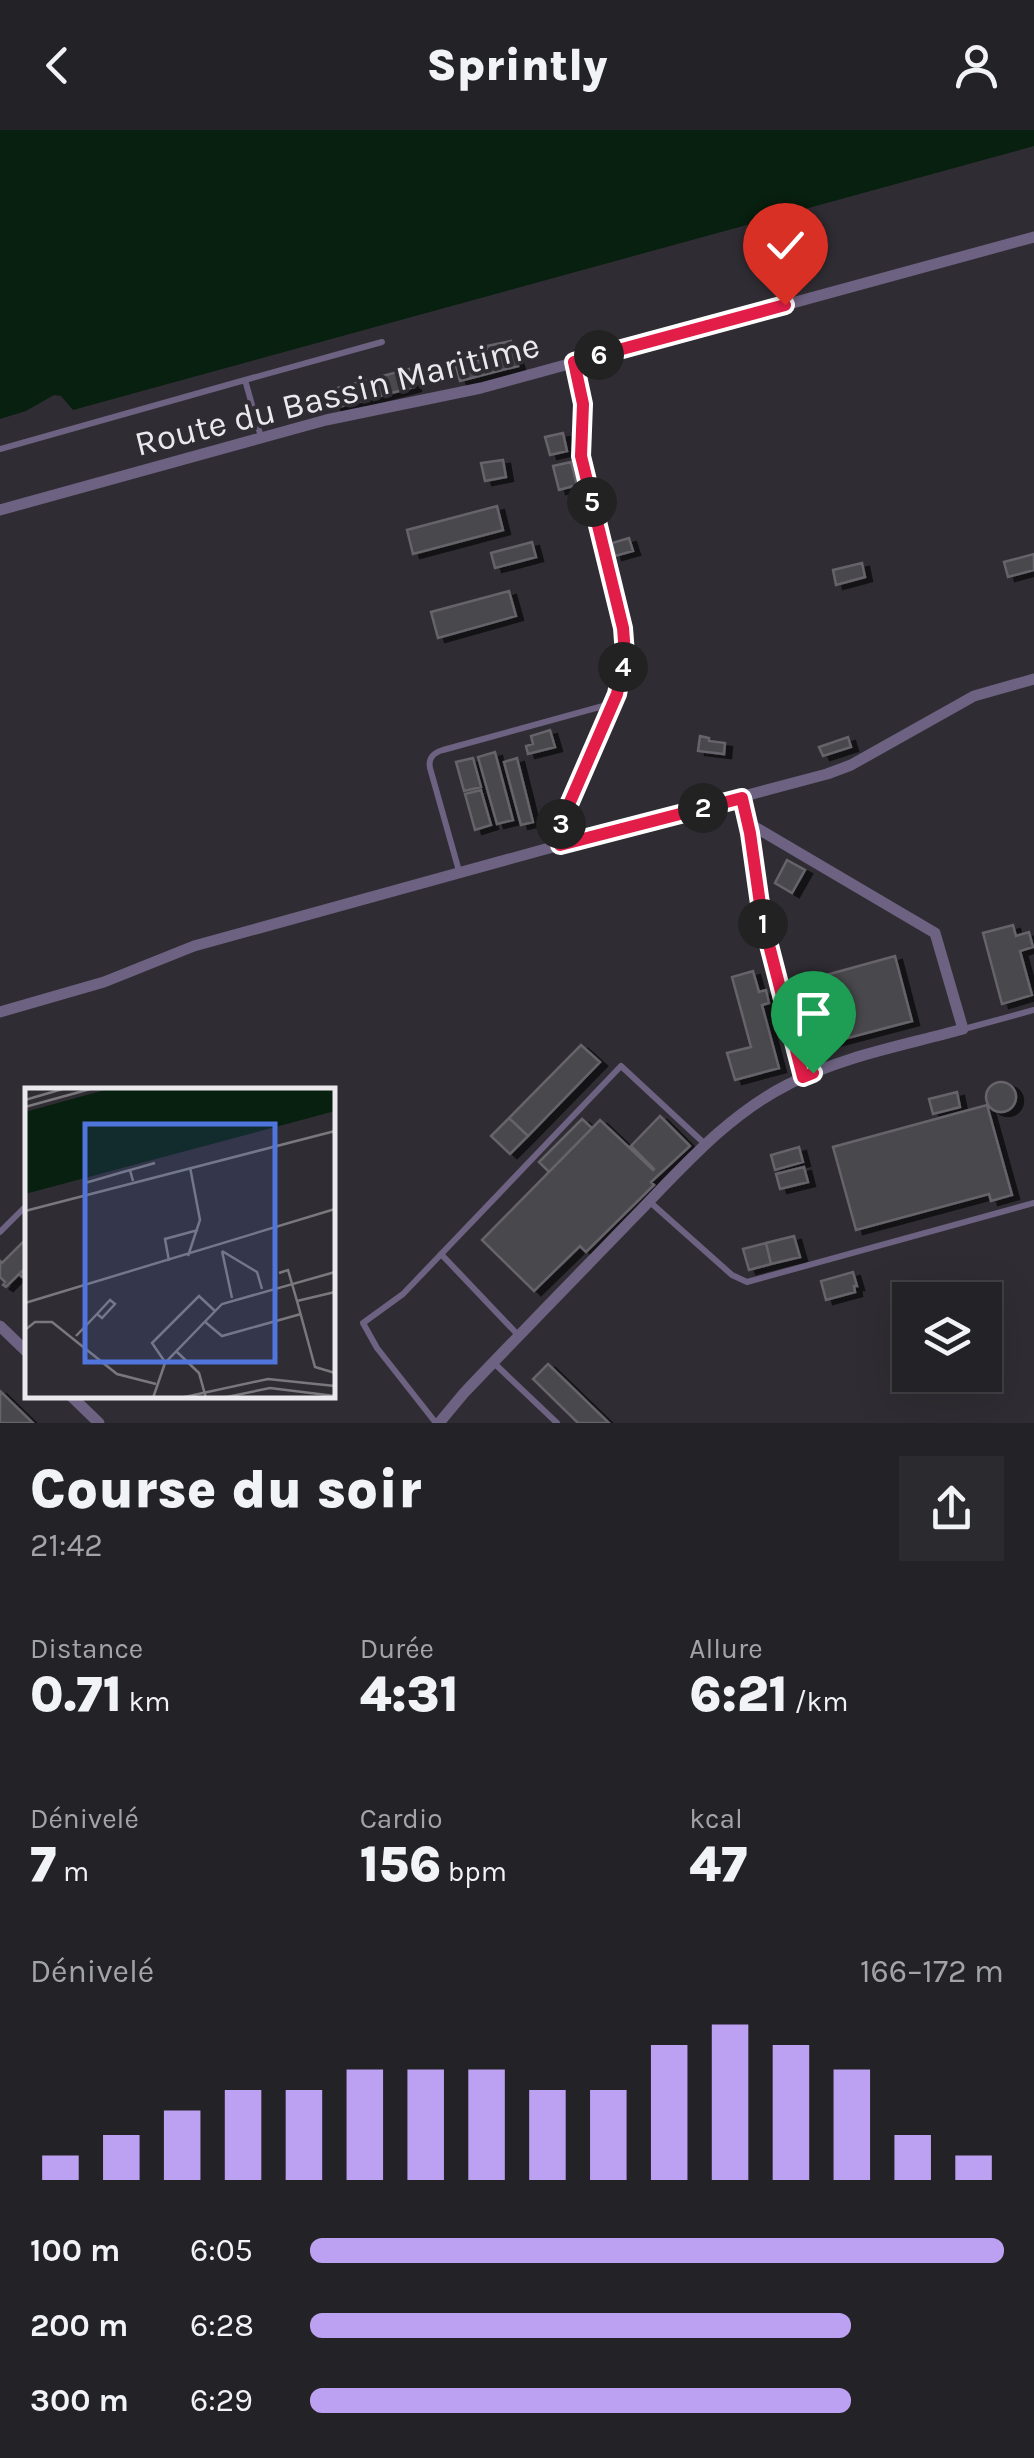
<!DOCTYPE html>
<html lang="fr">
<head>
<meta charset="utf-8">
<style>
  body { margin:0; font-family:Karla,sans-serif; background:#2b2a2e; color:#f1f3f6; height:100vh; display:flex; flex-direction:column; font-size:38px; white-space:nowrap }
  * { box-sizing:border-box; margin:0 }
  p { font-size:32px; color:#a3a4a7 }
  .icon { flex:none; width:55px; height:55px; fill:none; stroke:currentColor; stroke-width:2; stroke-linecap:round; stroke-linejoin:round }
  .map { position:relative; height:1293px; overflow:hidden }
  .details { display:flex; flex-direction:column; background:#232226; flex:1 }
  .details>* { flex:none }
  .fabs { position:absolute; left:892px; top:1152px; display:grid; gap:20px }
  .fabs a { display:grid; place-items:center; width:110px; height:110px; border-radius:0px; background:#232226; box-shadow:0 10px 40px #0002,0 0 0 2px #403f43; font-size:50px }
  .pin { position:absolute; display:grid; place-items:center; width:85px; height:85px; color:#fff; margin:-102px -42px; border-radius:50% 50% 50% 0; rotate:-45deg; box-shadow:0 0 10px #0007 }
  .pin .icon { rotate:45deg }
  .km { position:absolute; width:50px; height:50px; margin:-25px; border-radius:50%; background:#222; color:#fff; font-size:28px; line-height:50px; text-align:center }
  .round { display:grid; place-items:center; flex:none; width:105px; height:105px; border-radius:0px; background:#2b2a2e }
  .head { display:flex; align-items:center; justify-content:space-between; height:170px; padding:0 30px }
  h1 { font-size:55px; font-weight:800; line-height:75px }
  .metrics { display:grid; grid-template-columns:repeat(3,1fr); gap:15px; height:170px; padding:10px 30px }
  .metrics div { display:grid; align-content:center }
  .metrics b { font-size:50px; font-weight:800 }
  .metrics small { font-size:28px; font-weight:400 }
  .metrics p { font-size:28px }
  .chart { height:280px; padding:20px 30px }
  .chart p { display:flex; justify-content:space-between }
  .chart svg { width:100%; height:180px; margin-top:10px; stroke:#bca0f2; stroke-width:6 }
  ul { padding:0 30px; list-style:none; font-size:32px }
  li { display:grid; grid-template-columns:160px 120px 1fr; align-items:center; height:75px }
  li i { height:25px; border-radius:12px; background:#bca0f2 }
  header { display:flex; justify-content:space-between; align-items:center; height:130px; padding:0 30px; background:#232226; font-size:45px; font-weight:800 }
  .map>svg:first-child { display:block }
  .water { fill:#08200f }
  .building { fill:#4a484e; stroke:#66636a; stroke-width:2.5; filter:url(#shadow) }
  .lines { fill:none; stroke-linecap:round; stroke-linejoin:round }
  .lane { stroke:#6d6281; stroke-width:6 }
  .street { stroke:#6d6281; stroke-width:11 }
  .route-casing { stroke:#fff; stroke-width:20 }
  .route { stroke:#e11d48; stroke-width:12 }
  .labels { text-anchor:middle; stroke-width:8; stroke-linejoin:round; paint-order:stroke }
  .street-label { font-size:35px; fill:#ebe9ed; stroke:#2f2d33 }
  .inset-road { fill:none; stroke:#7a787d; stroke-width:2.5 }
  .view { fill:#5075dd; fill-opacity:0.15; stroke:#5075dd; stroke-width:5 }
  .inset-edge { fill:none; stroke:#ebe9ed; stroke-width:5 }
</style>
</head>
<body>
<header><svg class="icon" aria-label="back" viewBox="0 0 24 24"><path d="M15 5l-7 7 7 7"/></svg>Sprintly<svg class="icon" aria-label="person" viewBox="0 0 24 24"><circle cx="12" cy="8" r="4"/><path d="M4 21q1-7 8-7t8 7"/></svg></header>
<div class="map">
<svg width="1034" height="1293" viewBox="0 0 1034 1293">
  <defs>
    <filter id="shadow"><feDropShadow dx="7" dy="4" stdDeviation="0" flood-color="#0009"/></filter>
  </defs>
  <rect width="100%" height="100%" fill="#2f2d33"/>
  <path class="water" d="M0,0h1034v16l-961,264 -12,-14 -7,-1 -28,16 -26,8z"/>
  <path class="building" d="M511,211l7,25 -58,15 -4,-15 34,-9 -3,-11z
    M409,239l5,18 -79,21 -5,-18z
    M563,303l4,18 -17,4 -5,-18z
    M503,330l3,17 -21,4 -4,-18z
    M571,332l6,23 -18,5 -6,-24z
    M497,376l6,24 -90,24 -6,-24z
    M629,408l4,13 -18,5 -3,-13z
    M532,412l4,15 -41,11 -4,-15z
    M1034,424v16l-26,7 -4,-15z
    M862,433l3,14 -29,8 -3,-15z
    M509,461l7,25 -78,22 -7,-26z
    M550,600l5,17 -27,7 -2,-8 7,-2 -2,-8z
    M700,606l9,2v3l16,2 -1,11 -26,-3z
    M848,607l3,10 -28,9 -4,-9z
    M495,622l18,68 -16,4 -19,-67z
    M473,628l8,29 -17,4 -8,-29z
    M517,628l16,64 -12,3 -17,-63z
    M481,660l10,35 -16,5 -10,-36z
    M787,730l18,10 -13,23 -17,-10z
    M1013,795l3,11 13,-4 4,15 -13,4 12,44 -30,9 -19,-71z
    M895,826l17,65 -87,23 -17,-64z
    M753,841l6,21 7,-2 3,13 -7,2 17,63 -44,12 -8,-27 24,-6 -19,-70z
    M581,915l19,17 -72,74 -19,-18z
    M986 967a15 15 0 1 1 30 0a15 15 0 1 1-30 0Z
    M957,962l3,15 -27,7 -4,-15z
    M987,975l25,90 -21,6 -2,-7 -133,36 -23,-83z
    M660,986l30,30 -39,36 3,3 -68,67 -6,-6 -46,45 -52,-51 118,-120 53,50 1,-1 -23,-23z
    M509,988l19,18 -18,18 -19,-18z
    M582,989l10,9 -43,44 -10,-10z
    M799,1017l4,15 -28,8 -4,-15z
    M804,1037l4,15 -28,7 -4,-15z
    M794,1106l6,21 -29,7 -5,-21z
    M28,1107v29l-7,6 4,3 -3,2 -3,-3 -13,13 -3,-2 2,-3 -5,-5v-16l2,2z
    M766,1113l5,21 -22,6 -6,-21z
    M853,1142l4,14h-3l1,6 -29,8 -5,-19z
    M548,1234l61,59h-31l-45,-44z
    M0,1261l33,32h-33z"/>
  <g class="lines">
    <path class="lane" d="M261,307l-16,-57 137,-38
      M0,319l245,-69
      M560,714v-19l57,-131 8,-40 -2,-26 -42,-171 2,-53 -9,-42
      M459,741l-29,-103c-2,-10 3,-15 13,-18l171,-47
      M964,899l70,-19
      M137,961h3
      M650,1072l82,73 15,7 287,-79
      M0,1102l28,-28
      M441,1124l78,82
      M494,1233l63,60
      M436,1293l-59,-75 -14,-25 40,-29 218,-228 84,78"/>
    <path class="street" d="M0,380l326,-90 155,-32 553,-151
      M742,667l6,26 14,95 41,159
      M0,882l104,-30 90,-36 366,-101 267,-71 24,-9 123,-69 60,-17
      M0,1196l28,27
      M71,1266l28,27
      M439,1293l25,-30c56,-59 113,-117 169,-175 48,-49 94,-103 156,-134 53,-28 117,-39 174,-55l-28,-96 -187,-110"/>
  </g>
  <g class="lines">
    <defs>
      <path id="route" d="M785,175l-211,57 9,42 -2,52 42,172 2,26 -8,40 -57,131v20l182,-47 8,35 12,85 41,159 10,-4"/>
    </defs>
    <use href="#route" class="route-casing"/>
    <use href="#route" class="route"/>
  </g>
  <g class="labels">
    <g class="street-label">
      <text transform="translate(337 264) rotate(-14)" y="12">Route du Bassin Maritime</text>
    </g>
  </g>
  <g transform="translate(25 958)">
    <rect width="310" height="310" fill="#2f2d33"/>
    <path d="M87,0h223v23l-310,83v-82z" fill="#08200f"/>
    <path class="inset-road" d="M0,12l41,-12M0,19l69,-19M108,93l-3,-11 25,-7M60,95l45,-13M0,123l310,-80M197,163l35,21 5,17M197,163l10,47M163,168l12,-36 -10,-53M144,173l-4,-22 33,-9M254,185l9,-3 9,31 38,-9M272,213l18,66 20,6M0,215l310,-94M179,233l18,15 79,-22M0,242l10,-8h17l65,52 39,10M51,248l21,-22 13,-14 5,4 -13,14 -5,-4M151,263l23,22 7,25M140,274l-13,-19 47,-47 16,15M128,310l12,-35 57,-59 113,-32M155,310l88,-19 67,7M197,310l48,-10 65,8"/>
    <path class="view" d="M60,36h190v238h-190z"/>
    <rect width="310" height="310" class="inset-edge"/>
  </g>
</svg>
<div class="fabs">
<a><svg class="icon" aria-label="layers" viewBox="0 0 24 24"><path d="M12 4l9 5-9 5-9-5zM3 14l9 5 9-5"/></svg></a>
</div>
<div class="pin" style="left:813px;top:943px;background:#1e9e55"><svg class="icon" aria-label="arrive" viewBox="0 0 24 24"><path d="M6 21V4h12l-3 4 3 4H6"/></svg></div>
<div class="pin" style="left:785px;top:175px;background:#d93025"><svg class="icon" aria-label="check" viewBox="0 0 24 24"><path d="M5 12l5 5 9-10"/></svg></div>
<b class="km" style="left:763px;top:794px">1</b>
<b class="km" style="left:703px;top:678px">2</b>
<b class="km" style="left:561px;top:694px">3</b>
<b class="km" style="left:623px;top:537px">4</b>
<b class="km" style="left:592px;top:372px">5</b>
<b class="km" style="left:599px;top:225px">6</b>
</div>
<section class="details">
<div class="head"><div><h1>Course du soir</h1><p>21:42</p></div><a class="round"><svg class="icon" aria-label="share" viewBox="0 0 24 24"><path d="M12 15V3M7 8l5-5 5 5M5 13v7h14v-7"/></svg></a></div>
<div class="metrics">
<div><p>Distance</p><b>0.71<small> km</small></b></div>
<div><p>Durée</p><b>4:31</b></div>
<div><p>Allure</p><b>6:21<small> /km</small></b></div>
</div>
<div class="metrics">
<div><p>Dénivelé</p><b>7<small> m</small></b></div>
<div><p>Cardio</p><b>156<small> bpm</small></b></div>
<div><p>kcal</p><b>47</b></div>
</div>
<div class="chart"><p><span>Dénivelé</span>166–172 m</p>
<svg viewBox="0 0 160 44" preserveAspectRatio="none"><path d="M5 44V38M15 44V33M25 44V27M35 44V22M45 44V22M55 44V17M65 44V17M75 44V17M85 44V22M95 44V22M105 44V11M115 44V6M125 44V11M135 44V17M145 44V33M155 44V38"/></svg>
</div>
<ul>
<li><b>100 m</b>6:05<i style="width:100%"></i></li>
<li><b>200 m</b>6:28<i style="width:78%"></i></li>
<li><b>300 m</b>6:29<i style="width:78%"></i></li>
</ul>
</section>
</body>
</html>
